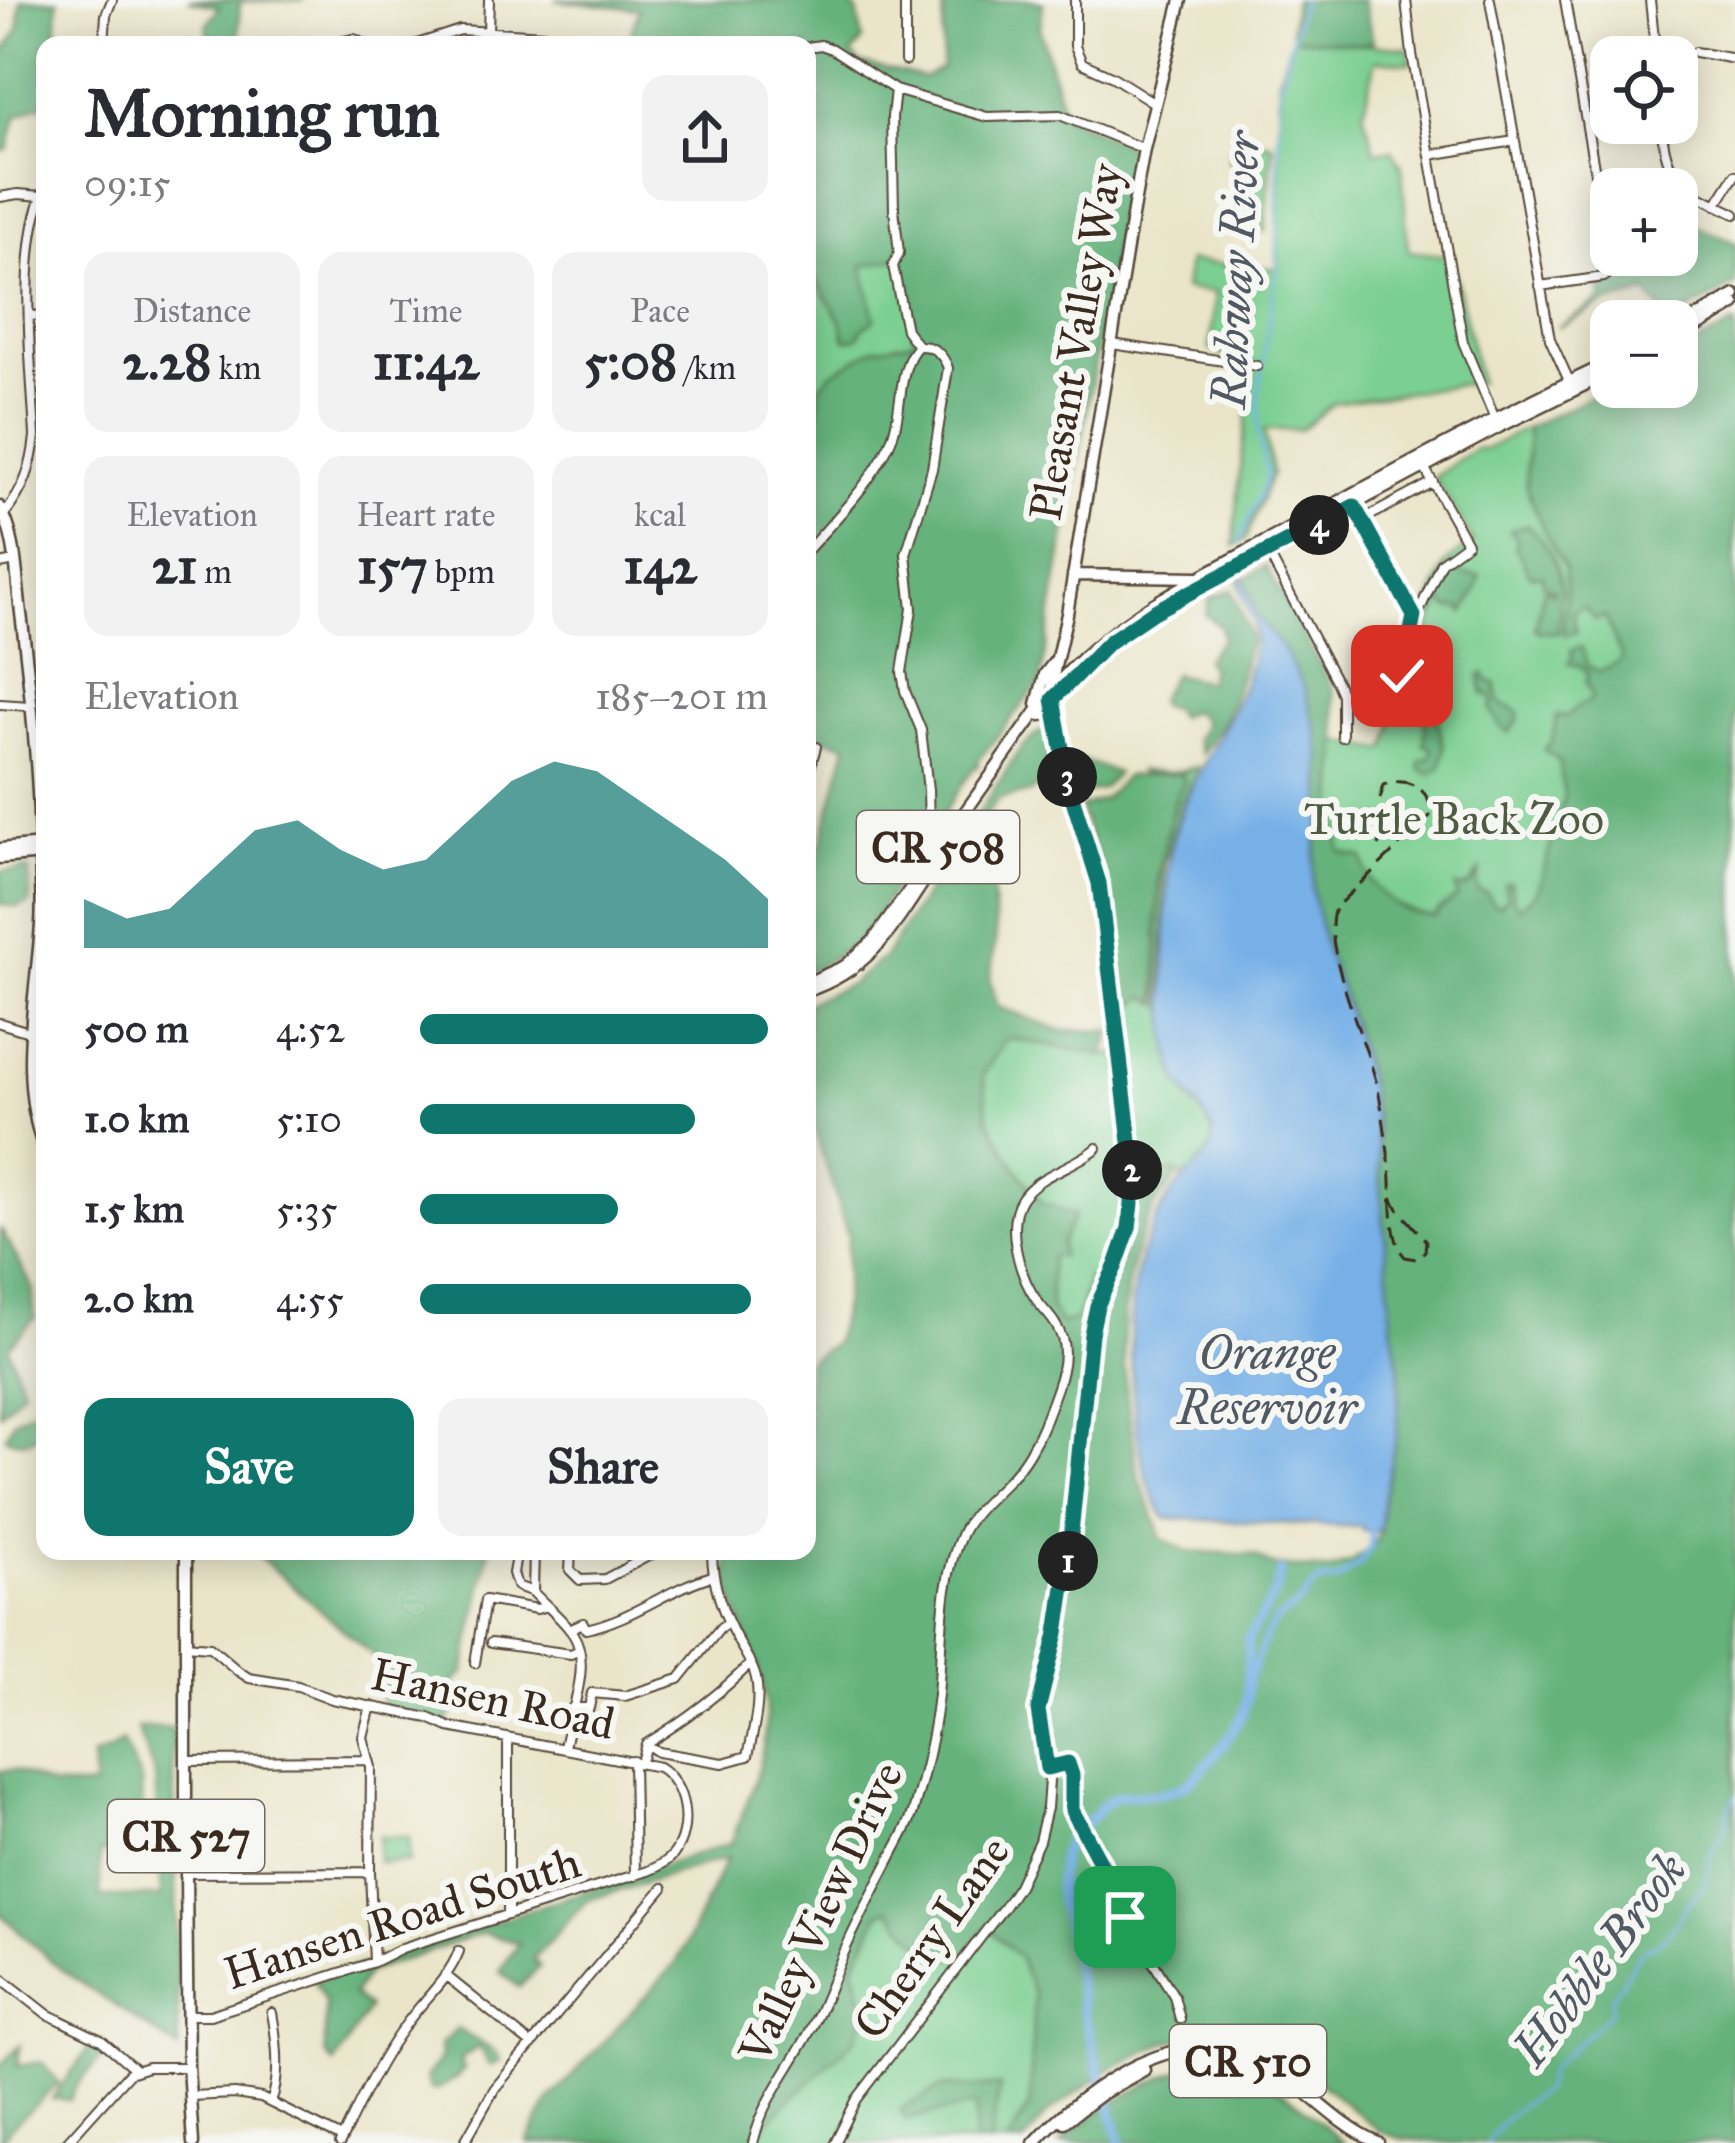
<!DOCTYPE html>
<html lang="en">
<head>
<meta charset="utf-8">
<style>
  body { margin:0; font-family:"IM FELL Great Primer",serif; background:#f2f2f3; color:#2b2b33; height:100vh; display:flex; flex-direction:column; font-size:45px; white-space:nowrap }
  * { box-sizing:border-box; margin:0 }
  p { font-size:39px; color:#7c7c81 }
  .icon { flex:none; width:66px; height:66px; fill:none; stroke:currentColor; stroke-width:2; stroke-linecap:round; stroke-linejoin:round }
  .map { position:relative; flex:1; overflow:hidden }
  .side { position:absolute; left:36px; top:36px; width:780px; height:1524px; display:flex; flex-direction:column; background:#fff; border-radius:24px; box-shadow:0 6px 30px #0003 }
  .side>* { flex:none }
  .buttons { position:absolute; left:1590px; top:36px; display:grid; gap:24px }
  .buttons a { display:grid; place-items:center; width:108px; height:108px; border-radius:24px; background:#fff; box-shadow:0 6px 30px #0003; font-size:60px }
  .pin { position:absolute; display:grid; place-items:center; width:102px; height:102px; color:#fff; margin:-51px; border-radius:24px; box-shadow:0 6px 18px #0006 }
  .km { position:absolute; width:60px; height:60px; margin:-30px; border-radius:50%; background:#222; color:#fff; font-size:33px; line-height:60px; text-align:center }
  .round { display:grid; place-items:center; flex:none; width:126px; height:126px; border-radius:24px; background:#f2f2f3 }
  .overview { display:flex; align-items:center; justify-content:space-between; height:204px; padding:0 48px }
  h1 { font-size:66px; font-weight:700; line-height:90px }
  .figures { display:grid; grid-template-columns:repeat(3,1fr); gap:18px; height:204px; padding:12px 48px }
  .figures div { display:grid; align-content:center; border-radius:24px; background:#f2f2f3; text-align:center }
  .figures b { font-size:51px; font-weight:700 }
  .figures small { font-size:33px; font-weight:400 }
  .figures p { font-size:33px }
  .chart { height:336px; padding:24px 48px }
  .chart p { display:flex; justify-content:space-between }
  .chart svg { width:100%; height:216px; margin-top:12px; fill:#0f766e; opacity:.7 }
  .cta { display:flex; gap:24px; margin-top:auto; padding:24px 48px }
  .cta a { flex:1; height:138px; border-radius:24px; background:#0f766e; color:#fff; font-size:48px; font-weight:700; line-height:138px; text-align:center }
  .cta a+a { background:#f2f2f3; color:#2b2b33 }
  ul { padding:0 48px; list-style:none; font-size:39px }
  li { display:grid; grid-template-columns:192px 144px 1fr; align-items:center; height:90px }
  li i { height:30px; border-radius:15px; background:#0f766e }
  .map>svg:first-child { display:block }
  .green { fill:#7ccf92; stroke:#5c7c58; stroke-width:3 }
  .forest { fill:#65b27c; stroke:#506e4d; stroke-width:3 }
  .water { fill:#76b0e7; stroke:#586d82; stroke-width:3 }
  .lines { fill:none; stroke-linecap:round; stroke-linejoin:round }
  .stream { stroke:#76b0e7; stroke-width:3 }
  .canal { stroke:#76b0e7; stroke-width:6 }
  .river { stroke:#76b0e7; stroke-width:9 }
  .minor-casing { stroke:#554638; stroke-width:12 }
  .major-casing { stroke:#554638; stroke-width:15 }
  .minor { stroke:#fff; stroke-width:8 }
  .major { stroke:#fff; stroke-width:10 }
  .rail { stroke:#3b2a1e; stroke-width:3; stroke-dasharray:18 9; stroke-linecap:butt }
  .route-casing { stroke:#fff; stroke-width:24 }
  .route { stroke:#0f766e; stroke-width:15 }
  .labels { text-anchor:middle; stroke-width:12; stroke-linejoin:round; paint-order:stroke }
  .shield { fill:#f6f6f2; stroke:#73675e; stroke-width:3 }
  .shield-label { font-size:42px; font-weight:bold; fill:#3b2a1e }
  .street-label { font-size:45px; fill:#3b2a1e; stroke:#f6f6f2 }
  .park-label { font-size:45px; fill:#4e5c41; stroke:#f6f6f2 }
  .water-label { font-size:48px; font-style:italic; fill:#505964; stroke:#f6f6f2 }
</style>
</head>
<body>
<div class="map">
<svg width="1735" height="2143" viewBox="0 0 1735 2143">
  <rect width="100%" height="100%" fill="#f6f6f2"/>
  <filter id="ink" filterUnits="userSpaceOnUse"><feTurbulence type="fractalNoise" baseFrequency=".00833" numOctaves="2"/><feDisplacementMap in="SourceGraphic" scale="24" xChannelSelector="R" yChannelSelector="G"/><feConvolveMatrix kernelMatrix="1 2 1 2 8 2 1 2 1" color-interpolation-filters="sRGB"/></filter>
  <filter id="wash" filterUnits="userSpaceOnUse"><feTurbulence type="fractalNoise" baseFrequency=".004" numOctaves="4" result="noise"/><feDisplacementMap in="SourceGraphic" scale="48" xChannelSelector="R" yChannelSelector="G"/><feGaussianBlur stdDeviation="2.7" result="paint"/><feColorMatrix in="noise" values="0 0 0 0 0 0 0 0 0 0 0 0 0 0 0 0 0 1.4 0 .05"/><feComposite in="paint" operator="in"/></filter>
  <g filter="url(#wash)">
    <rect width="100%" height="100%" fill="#eae5c9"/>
    <path class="green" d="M1293,37l115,11 3,15 -35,-3 -13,52 12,39 17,-1 10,17 6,84 43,5 28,126 -145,21 -34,27h-36l8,43 -26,66 -12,7 6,-77 13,-98 -43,-22 5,-56 -31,-4 4,-28 89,8 2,-192z
      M1261,142l10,1 2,3 -8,85 -14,-2 6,-64 -28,-3 1,-15 28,3z
      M902,256l13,85 -95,45 -3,38 -10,7v-165l33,53 6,21 17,-74z
      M1528,427l-2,60 18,44 21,38 2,27 43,12 22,43 -39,43 -2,7 -15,7 -8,8h-11l-5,24 8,22 4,35 -26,94 -24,22 -87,4 -39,-15 -48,-50 -5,-53 3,-58 44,9 5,-3 5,-21 -5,-10 5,-29 12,-9 8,-31 33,-83 28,-23 -39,-64c16,-10 27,-20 43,-29l7,2z
      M1197,767l-19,44 -14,53 -2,128 1,15 4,3c1,33 4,63 24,91 9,13 25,23 22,41 -3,15 -19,26 -29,37l-10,-8 -37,5c-1,36 -6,64 -19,97l-29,4 -12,43 -16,5 -11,-18 -1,-51 -7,-53 -30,-41 -24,-44 -5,-43 24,-37 97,17 19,-2 -3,-44 11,-2 15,-11 13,7c0,-77 -8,-151 26,-223l-4,-4 5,-4 -45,2 -2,-3 30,2z
      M379,1837h30v25h-31z
      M890,1909l39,43 19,6 39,-31 32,30 15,38 -4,109 -22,39h-18l9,-56h-57l-35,32 69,-15 -2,39h-222l2,-9 112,-120 -12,-47 26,-55z"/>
    <path class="forest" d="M21,0h37l-2,45h-11v62l-7,-2 -22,12 -8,32 -8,2v-92l18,-29z
      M188,0h116l-64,1 -2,44h-28l-3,-21 12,-17z
      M555,0h288l14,11 6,29 -11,14 7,9 65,15 18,-10 2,-64 86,-4 13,3 -3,26 24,86 68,33 -92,535 -61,76 -1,7 -6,4 -104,158 -17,19 -40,23 -4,1v-73l40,-153 -40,-12v-302l10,-7 3,-38 12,-13 43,-25 39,-7 -12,-84 -39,9 12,53 -12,9 -5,10 -13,2 -5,-21 -33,-53v-221h-180l12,-36z
      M1294,0h69l10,41 -11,3 -69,-7 -2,-9z
      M1687,222l48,21v42l-65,36 -23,-28 -43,11 -47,24 46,-29 -4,-19 42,-7 -3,-18h39v-19z
      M1735,324v1819h-279l-53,-4 -22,-7 -72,-58 -58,-32 -45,-8 -40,8 -56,27 -63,45 -23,29h-16l22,-39 4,-109 -15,-38 -32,-30c-6,7 -12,18 -19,24 -32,24 -60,-22 -78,-42l-10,3 -26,54 12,48 -10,24 -102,96 -2,9h-225l22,-42 128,-139 50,-104 -140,42 -54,59 7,8 -21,20 -19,-16 19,-28 -36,-10 -115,39 -15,23 15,13 -34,56 -9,-10v-52l-11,-21 417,-138c22,-55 48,-114 28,-174 -14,-40 -34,-74 -32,-118h80v-189l28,-20 9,-43 4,-63 -41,-131v-102l45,-20 32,-26 138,-210 19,-16 11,1 8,50 -19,-3 -9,13 -34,7 -19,27 10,32 7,77 -6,45 8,27 62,23 52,1 -8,24 -97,-17 -24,37 5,43 24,44 30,41 33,12 -14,27v14l-11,1v50l11,17 16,-5 12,-42 29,-5c13,-33 18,-61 19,-96l37,-5 3,5c-8,13 -20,23 -27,38 -34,70 -30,151 -17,226 2,15 3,32 9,46 6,17 14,33 19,52l26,13 66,4 21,11 54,4 21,-7 24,-16 7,-16 2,-27 15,-70 3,-62 -8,-48 -16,-195 -10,-56 -28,-92 -11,-25 -15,-65 2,-31 9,-45 -2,-60 -5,-28 -13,-42 -22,-39 -23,-28 -14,-39 22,-13 67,123 5,52 -3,58 6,53 22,6c4,34 40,58 73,58l1,-4 20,-15 -2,-10c16,5 18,-10 26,-18l-5,14 3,8 8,2 6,11 8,1 6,-7 -3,-14 6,-2 4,19 6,7 18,-17 26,-94 -4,-35 -16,-12 8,-10 5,-24h11l8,-9 14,-6 2,-6 -6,-13 2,-9 -8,-7 -12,-3 4,-5 -1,-8 11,-3 5,18 12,7 17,-8 6,-6 -17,-42 -10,4 -11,-13 -11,4 3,21 -10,3 -3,-3 4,-41 -2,-22 -21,-38 -18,-44 2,-60 83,-40h66v-32z
      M1527,525c21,18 34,43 35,71l-2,1 -1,8 2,1 -3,27 -20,-2 -3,-3 9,-38 8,2 1,2 2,-3 -12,-6 -1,-10h-12l-15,-29 3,-6 -8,-10z
      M1450,567l13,7 17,2 -5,17 -11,20 -4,-5h-12l-6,-7 -14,29 3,2 -1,3 -7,1 -2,-4 24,-54 -1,-6z
      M1232,590l19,47 -19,65 -10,22 -21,30 -5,-15 8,-15 -6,-10 -8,-3 -12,6 -4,-7 -15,-5 -1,-6 15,-25 34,8 4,-14 -6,-9 17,-20 -1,-12 -15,-12 3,-17z
      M1484,673l3,7 9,5c2,28 10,16 23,28l-1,7 -9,13 -9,-7 -10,-17 4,-6 -7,-10 -3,2 -4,-20z
      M1435,682l7,2 1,22 -6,14 7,27 -3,21 -12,6 -10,-6 3,-9h7l3,-6 -1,-5 -7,-3 2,-36 7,-13z
      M1075,759l6,1 36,13 -15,16 -19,4z
      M1180,774l5,6 -11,23 -16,75 -1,125 -11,-7 -15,11 -11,2 -20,-137 -20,-64 24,-9 22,-23z
      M29,869l1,34 -13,4 -17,-3v-32z
      M0,1228l32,58 3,32 -27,29 15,42 -23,25z
      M45,1402v31c-13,7 -25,11 -40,4l10,-18z
      M253,1551h236l-25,122 -11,9 4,19 -11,25 -63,-17 -5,-49z
      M137,1728h36l6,321 -121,-82 -58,-54v-142l15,-1 38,17h41l-2,-30 18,-6 12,-9 19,38 2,58 -11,14 -32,1v44h61l-6,-121z
      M457,2029l39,23 5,9 -12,5 -7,-16 -6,-2 -15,11 3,10 -9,10 -19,11 -7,-2 -3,-11 15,-19 -1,-13z
      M94,2041l11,12 -31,36 -4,11 -18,-1z
      M20,2046l-3,20 25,-4 17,21 -49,45 -10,15v-78z
      M1201,2064c9,1 20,1 29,3 44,10 82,48 114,76h-284c41,-36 89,-64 141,-79z
      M942,2087h58l-10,56h-16l2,-38 -69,14 -8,-9z"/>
    <path class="water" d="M1242,575l16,43 23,28 22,39 13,42 5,28 2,60 -9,45 -2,31 15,65 11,25 28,92 10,56 16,195 8,48 -3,62 -15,70 -2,27h-17l-1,-4 -197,-9c-32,-44 -38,-168 -32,-223 3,-27 11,-53 24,-78 7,-13 16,-26 26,-37 9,-11 25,-21 29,-35 7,-21 -27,-49 -36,-70 -16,-42 -10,-134 -9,-182 0,-36 9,-73 25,-106 24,-52 56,-89 63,-150 2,-17 -15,-39 -17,-60z"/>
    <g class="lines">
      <path class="stream" d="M1239,542l26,-59 2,-10 -9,-38 1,-45 18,-120 2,-183 23,-87
        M1487,2143c15,-25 33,-39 58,-53l4,-20 62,-58 1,-15 29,-46 20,-10 11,-11 14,-24 20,-22 5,-32 14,-22 4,-20 6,-14"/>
      <path class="canal" d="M1249,1681l18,-47 10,-15 22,-15 13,-17 9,-6h16l24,-19 10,-16v-15"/>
      <path class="river" d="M1121,2143l-38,-130 -14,-80 -9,-28 -2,-17 3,-33 9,-18 24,-21 11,-14 17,-7 39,-1 20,-7 14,-9 31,-36 17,-28 4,-17 1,-58 27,-46 6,-22"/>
    </g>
  </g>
  <g filter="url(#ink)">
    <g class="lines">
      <defs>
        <path id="minor" d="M905,0v61
          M1075,0v46l7,17 31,14 43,27
          M1406,0l6,54 51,288 32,77
          M1490,0l60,339 21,46
          M1650,0l6,57
          M488,31l1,-31
          M104,41l45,4
          M104,45l2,-30 6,-15
          M325,45l29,-6 13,6
          M414,45l46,-15 101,6 30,9
          M807,47l14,-2 11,4 63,41 92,27 73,-2 84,34
          M1695,52l40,7
          M895,90l-3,27 2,92 5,44 -6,13 13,64 12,16c15,-1 25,8 30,22l-16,101 -26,85 6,55 -10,63 3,19 16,39 7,60 1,38 11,17
          M1661,123c5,61 24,66 74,91
          M1430,155l84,-14
          M0,197l18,-3 24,2
          M1716,205l19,-30
          M1540,286l64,-9 8,-6 -47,-271
          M30,316l15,-1
          M1112,344l145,22
          M1353,502l62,120
          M4,515c20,-26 28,-47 31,-79 -3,-65 -18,-189 10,-246
          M1362,520l71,-38
          M1265,547l72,136 5,12v42
          M807,551c29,-33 63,-66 82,-106 15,-31 7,-77 29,-99
          M0,564l15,-3
          M1400,679l12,-51 29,-66 26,-19 -43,-76
          M0,704l30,2
          M807,779l9,-32
          M0,1023l45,14
          M517,1551l-4,22 4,13 16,6
          M534,1551l-1,41c12,13 30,27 40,42 20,31 -4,81 -9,114
          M571,1551l-1,19 10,10 25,-1 53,-28
          M569,1629l14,-6 3,6c47,-10 81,-40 126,-53
          M491,1643l80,11 8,-4
          M185,1645l25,2 28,24 11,7 49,8 34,13 97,19 20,9 210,40c27,16 34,62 14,88 -7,8 -15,12 -25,16l-246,77 -28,14 -164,53h-22
          M475,1663l10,-63 52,9 9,-3
          M371,1706l-8,31 8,30 -1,105 4,90
          M572,1708h17l3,-15 33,3 54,-17 42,-52 8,-4
          M508,1738v177
          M646,1744c39,-24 72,-48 105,-81
          M185,1761l183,-1
          M633,1761l2,115
          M641,1762l5,-18 12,8 65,11 25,-7c5,-24 13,-53 8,-78 -3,-13 -10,-23 -17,-35 -16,-29 -27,-58 -27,-92
          M1047,1768l21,-5 4,12 -2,25 6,21 26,44 23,52 49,79 6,23
          M186,1873l184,-1
          M445,1975l87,70
          M0,1977l47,37 54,26 34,29
          M190,2096l45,-2 26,4 81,40
          M271,2102c10,-25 6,-62 1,-89
          M66,2143l63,-70 19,-6h40
          M340,2143c19,-39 38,-81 64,-116 17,-25 44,-47 55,-76
          M464,2143l31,-55 168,-200
          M753,2143c11,-45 36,-72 57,-112 16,-30 26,-62 40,-92 14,-30 30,-60 45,-89 7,-13 15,-27 19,-41 11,-38 20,-76 24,-115 5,-54 1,-110 24,-161 10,-21 31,-37 47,-54 14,-14 27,-36 34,-54 9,-26 27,-60 19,-87 -5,-16 -16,-25 -25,-37 -17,-24 -33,-76 -15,-103 16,-24 53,-31 75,-50
          M835,2143l22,-44 147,-192 14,-21 21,-45 8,-33 2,-28 -11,-70 19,-77 12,-79 22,-220 6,-28 32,-77 3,-25 -1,-54 -32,-267 -30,-96 -16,-88"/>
        <path id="major" d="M1677,329l58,-34
          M1677,339l58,-35
          M0,507c16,29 16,65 20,98 10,81 19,164 20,246 0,24 3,49 1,73 -5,75 -24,154 4,227
          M1073,575l125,2
          M1156,610l343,-183 112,-55
          M1068,682l48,-45
          M1052,692l2,-21 13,-57 67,-409 10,-56 37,-149
          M1037,704l8,-30 10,-13
          M1041,715l5,-1 11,8
          M0,849l42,-4
          M0,858l42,-4
          M807,983l38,-17 28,-25 179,-251c63,-75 148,-112 233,-159 107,-59 215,-117 326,-169
          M807,991c67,-22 89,-69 127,-125
          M186,1551v322l2,194 5,76
          M1064,2122l36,-27 44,-25
          M1034,2143c51,-57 152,-126 230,-82 40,24 72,64 114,82"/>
      </defs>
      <use href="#minor" class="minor-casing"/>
      <use href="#major" class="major-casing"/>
      <use href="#minor" class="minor"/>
      <use href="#major" class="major"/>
      <path class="rail" d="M1380,799l4,-14c22,-10 50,5 46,31l-94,91c-18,32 32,140 41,178 6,26 9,55 13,82 3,25 -2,72 15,90l11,2 9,-8 1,-10 -28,-32 -6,-12
        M1379,846l5,-18"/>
    </g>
  </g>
  <g class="lines" filter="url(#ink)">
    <defs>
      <path id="route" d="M1125,1917l-23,-52 -30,-55v-35l-4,-12 -21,5 -9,-58 19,-77 12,-79 22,-220 6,-28 19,-41 13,-37 3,-24 -1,-54 -32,-267 -30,-96 -16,-88 56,-57 44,-30 201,-106 60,110 -12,60"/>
    </defs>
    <use href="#route" class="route-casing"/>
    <use href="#route" class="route"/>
  </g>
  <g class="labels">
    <g class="shield">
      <rect x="857" y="811" width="162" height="72" rx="9"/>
      <rect x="108" y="1800" width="156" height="72" rx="9"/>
      <rect x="1170" y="2025" width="156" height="72" rx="9"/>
    </g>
    <g class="shield-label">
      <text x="938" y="862">CR 508</text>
      <text x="186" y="1851">CR 527</text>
      <text x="1248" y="2076">CR 510</text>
    </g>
    <g class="street-label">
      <text transform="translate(1075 342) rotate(-80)" y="16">Pleasant Valley Way</text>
      <text transform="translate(493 1698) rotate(12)" y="16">Hansen Road</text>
      <text transform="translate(820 1912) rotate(-65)" y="16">Valley View Drive</text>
      <text transform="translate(402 1917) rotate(-18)" y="16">Hansen Road South</text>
      <text transform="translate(931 1937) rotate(-55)" y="16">Cherry Lane</text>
    </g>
    <g class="park-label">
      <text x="1454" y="834">Turtle Back Zoo</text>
    </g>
    <g class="water-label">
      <text transform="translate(1235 270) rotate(-87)" y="17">Rahway River</text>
      <text x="1267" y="1369">Orange<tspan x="1267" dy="55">Reservoir</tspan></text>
      <text transform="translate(1599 1959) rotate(-53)" y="17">Hobble Brook</text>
    </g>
  </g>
</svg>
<div class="buttons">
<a><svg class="icon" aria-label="locate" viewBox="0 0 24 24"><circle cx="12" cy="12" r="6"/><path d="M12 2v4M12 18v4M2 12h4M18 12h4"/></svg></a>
<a>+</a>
<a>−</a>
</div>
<div class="pin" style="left:1125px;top:1917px;background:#1e9e55"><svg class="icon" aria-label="arrive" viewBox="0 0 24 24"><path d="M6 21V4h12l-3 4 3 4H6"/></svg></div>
<div class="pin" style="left:1402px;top:676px;background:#d93025"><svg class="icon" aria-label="check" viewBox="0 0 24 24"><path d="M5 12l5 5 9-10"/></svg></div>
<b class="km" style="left:1068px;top:1561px">1</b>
<b class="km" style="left:1132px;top:1170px">2</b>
<b class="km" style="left:1067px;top:777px">3</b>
<b class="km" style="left:1319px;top:525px">4</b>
<section class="side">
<div class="overview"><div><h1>Morning run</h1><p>09:15</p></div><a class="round"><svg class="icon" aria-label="share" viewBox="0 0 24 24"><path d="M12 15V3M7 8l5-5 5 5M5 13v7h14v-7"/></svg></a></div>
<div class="figures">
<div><p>Distance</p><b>2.28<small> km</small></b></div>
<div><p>Time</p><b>11:42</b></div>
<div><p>Pace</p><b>5:08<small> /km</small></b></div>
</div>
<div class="figures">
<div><p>Elevation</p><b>21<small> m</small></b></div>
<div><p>Heart rate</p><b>157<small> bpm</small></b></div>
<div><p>kcal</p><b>142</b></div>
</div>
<div class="chart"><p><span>Elevation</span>185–201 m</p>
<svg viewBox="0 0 160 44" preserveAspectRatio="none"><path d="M0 44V34L10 38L20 36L30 28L40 20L50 18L60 24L70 28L80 26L90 18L100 10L110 6L120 8L130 14L140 20L150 26L160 34V44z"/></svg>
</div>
<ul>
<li><b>500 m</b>4:52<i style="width:100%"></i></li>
<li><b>1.0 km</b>5:10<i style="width:79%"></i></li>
<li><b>1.5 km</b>5:35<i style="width:57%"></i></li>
<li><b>2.0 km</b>4:55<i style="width:95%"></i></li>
</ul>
<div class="cta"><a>Save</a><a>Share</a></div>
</section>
</div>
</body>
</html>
